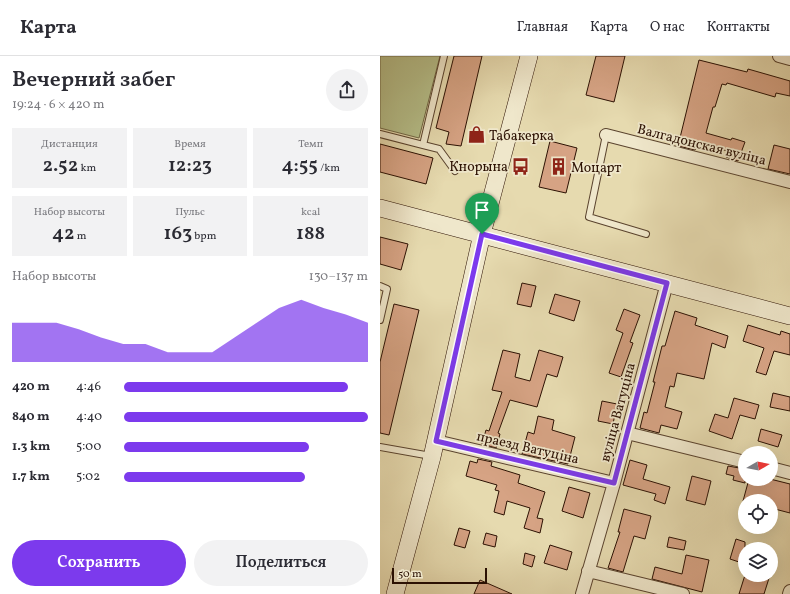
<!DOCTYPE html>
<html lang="ru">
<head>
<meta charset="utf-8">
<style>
  body { margin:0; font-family:Vollkorn,serif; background:#f2f2f3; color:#2b2b33; height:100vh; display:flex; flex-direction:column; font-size:15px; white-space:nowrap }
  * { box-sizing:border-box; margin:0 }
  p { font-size:13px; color:#7c7c81 }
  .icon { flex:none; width:22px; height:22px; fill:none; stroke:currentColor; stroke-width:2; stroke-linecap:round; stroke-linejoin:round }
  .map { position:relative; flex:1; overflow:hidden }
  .side { display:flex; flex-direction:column; background:#fff; width:380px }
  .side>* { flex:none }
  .needle { width:26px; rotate:81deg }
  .fabs { position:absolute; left:358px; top:390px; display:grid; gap:8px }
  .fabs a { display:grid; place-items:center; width:40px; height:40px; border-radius:50%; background:#fff; box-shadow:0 4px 16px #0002; font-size:20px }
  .scale { position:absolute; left:12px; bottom:10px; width:95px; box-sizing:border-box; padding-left:4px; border:2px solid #2c1103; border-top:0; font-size:11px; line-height:14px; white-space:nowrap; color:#2c1103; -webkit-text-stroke:3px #efe7cb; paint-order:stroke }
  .pin { position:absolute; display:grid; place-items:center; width:34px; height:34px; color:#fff; margin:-41px -17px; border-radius:50% 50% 50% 0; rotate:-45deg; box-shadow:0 0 4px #0007 }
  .pin .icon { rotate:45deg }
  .round { display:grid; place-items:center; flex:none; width:42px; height:42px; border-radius:21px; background:#f2f2f3 }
  .head { display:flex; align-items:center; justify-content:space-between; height:68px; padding:0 12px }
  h1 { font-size:22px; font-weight:600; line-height:30px }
  .metrics { display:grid; grid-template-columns:repeat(3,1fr); gap:6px; height:68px; padding:4px 12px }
  .metrics div { display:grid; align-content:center; border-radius:0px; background:#f2f2f3; text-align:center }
  .metrics b { font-size:20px; font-weight:600 }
  .metrics small { font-size:11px; font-weight:400 }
  .metrics p { font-size:11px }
  .chart { height:112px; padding:8px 12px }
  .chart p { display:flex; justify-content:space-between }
  .chart svg { width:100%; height:72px; margin-top:4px; fill:#7c3aed; opacity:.7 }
  .action { display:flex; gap:8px; margin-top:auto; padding:8px 12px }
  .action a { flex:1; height:46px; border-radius:24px; background:#7c3aed; color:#fff; font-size:16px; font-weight:600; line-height:46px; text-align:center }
  .action a+a { background:#f2f2f3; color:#2b2b33 }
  ul { padding:0 12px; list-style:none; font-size:13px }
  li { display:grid; grid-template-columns:64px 48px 1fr; align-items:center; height:30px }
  li i { height:10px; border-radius:5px; background:#7c3aed }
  header { display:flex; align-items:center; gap:24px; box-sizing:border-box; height:56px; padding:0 20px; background:#fff; border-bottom:1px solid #e1e1e2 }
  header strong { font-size:19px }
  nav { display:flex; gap:22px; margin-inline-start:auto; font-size:14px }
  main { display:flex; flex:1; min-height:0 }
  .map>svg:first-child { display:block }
  .green { fill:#b6bf8a; stroke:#716846 }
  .building { fill:#d6a384; stroke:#2c1103 }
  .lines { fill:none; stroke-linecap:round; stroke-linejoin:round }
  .lane-casing { stroke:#5a432e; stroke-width:8 }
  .street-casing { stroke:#5a432e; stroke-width:14 }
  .secondary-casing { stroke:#2c1103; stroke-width:18 }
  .lane { stroke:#efe7cb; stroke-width:6 }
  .street { stroke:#efe7cb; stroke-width:12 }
  .secondary { stroke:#efe7cb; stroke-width:17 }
  .route-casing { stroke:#fff; stroke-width:8 }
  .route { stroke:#7c3aed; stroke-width:5 }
  .labels { text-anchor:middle; stroke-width:3.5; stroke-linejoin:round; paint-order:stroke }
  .poi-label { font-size:14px; fill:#2c1103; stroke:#efe7cb; text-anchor:start }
  .street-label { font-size:14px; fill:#2c1103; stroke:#efe7cb }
</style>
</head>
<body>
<header>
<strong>Карта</strong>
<nav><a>Главная</a><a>Карта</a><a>О нас</a><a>Контакты</a></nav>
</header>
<main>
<section class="side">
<div class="head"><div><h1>Вечерний забег</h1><p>19:24 · 6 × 420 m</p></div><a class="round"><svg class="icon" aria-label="share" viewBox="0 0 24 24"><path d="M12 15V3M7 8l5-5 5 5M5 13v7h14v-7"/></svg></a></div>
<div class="metrics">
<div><p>Дистанция</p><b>2.52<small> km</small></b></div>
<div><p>Время</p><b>12:23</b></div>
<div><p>Темп</p><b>4:55<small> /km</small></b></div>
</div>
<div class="metrics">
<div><p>Набор высоты</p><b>42<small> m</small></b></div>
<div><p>Пульс</p><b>163<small> bpm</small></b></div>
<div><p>kcal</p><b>188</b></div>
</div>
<div class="chart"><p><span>Набор высоты</span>130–137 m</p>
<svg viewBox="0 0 160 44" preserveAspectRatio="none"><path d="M0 44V20L10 20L20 20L30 24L40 29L50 33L60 33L70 38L80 38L90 38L100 29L110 20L120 11L130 6L140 11L150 15L160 20V44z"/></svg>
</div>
<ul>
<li><b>420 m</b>4:46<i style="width:92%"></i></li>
<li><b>840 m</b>4:40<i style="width:100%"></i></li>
<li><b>1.3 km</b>5:00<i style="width:76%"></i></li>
<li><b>1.7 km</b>5:02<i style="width:74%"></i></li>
</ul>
<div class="action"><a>Сохранить</a><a>Поделиться</a></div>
</section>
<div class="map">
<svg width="410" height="538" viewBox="0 0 410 538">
  <rect width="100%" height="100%" fill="#e6daaf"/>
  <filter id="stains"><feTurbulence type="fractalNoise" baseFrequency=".005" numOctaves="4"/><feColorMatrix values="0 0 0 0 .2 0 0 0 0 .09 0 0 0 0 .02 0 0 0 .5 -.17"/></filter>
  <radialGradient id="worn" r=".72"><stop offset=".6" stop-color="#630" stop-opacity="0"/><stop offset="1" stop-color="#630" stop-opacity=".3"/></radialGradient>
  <path class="green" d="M0,0h60l-21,82 -39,-10z"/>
  <path class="building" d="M74,0h28l-21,90 -15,-2 3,-12 -13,-4z
    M216,0h29l-11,46 -28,-7z
    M319,4l48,12 1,-3 42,12v15l-14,-3 -1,4 -48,-14 -1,2 -4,-1 -7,23h-2l-7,26 25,7 1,-2 13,4 -7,19 -12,-4 2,-6 -31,-8 -2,7 -17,-4z
    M170,85l27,7 -11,45 -27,-6z
    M0,88l53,14 -7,26 -46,-12z
    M394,89l16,4v25l-22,-5z
    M0,181l28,7 -7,26 -21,-6z
    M142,227l14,3 -5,21 -14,-3z
    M175,238l25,7 -6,20 -25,-8z
    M14,248l25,6 -30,125 -9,-2v-71z
    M244,253l16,6 -10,27 3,1 -12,34 -12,-4 14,-40 -7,-3z
    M295,255l22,7 -2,7 33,11 -3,12 -13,-5 -8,36 -27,-6 -3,14 -4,-1 -5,21 17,5 -5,17 -16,-4 -2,8 -19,-5 4,-16 3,1 8,-31h-2l9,-36h3z
    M368,269l32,10 1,-4 9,3v21l-16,-4 -8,24 -10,-3 8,-24 -21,-7z
    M123,294l17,4 -5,23 15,4 9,-31 24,7 -6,20 -10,-3 -10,33 -27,-7 -12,33 2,1 -4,14 -14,-4 4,-14 3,1 13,-39 -10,-2z
    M393,337l17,4v14l-20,-4z
    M354,342l25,7 -4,14 -15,-4 -8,24 -23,-8 6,-17 13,4z
    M222,345l15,3 -4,20 -15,-3z
    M158,360l16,4 -2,10 23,7 -7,27 -46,-10 6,-22 6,2z
    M381,373l21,6 -4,12 -20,-6z
    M98,403l14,3 -1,4 29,9 -2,8 27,9 -8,26 6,1 -3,14 -16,-5 6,-20 -23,-7 -3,14 -10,-3 5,-21 -4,-1 2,-5 -31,-9 4,-15 7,2z
    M250,404l17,5 -4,14 27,8 -5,17 -11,-4 2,-6 -33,-9z
    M348,410l17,3v14l-12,-3 1,-4 -8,-2z
    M312,420l19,5 -6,24 -19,-5z
    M369,423h21l20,5v29l-19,-5v-7h-28z
    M189,431l21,6 -7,25 -21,-7z
    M244,453l27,7 -6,23 -11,-3 -11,36 -15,-4 12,-36h-2z
    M79,472l11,3 -5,17 -11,-3z
    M106,477l11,3 -2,11 -12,-3z
    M289,481l17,4 -2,9 -17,-3z
    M356,483l9,3v22l-15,-5z
    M170,489l22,7 -5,18 -23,-7z
    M145,497l10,3 -3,11 -9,-3z
    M306,499l23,5 -7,32 -50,-13 3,-12 27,7z
    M365,519h25l-6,19h-25z
    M100,524l32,14h-38z"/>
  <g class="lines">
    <defs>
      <path id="lane" d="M0,78l43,11 21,-89
        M226,79l-17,82 57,17
        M43,89l16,4 16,22
        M0,230l7,3 -7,31
        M0,391l51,9"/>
      <path id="street" d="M399,0l11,3
        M226,79l184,47
        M247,377l118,29
        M56,385l178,42
        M391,412l19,5
        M208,515l95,23
        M202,538l32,-111 53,-200
        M409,538l1,-3"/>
      <path id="secondary" d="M0,152l410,108
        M15,538l37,-137 50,-223 47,-178"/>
    </defs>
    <use href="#lane" class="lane-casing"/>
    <use href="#street" class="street-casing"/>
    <use href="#secondary" class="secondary-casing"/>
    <use href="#lane" class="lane"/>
    <use href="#street" class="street"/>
    <use href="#secondary" class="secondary"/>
  </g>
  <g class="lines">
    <defs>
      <path id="route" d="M102,178l185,49 -53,200 -178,-42z"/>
    </defs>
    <use href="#route" class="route-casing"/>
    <use href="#route" class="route"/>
  </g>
  <defs>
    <symbol id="shop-bare" viewBox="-9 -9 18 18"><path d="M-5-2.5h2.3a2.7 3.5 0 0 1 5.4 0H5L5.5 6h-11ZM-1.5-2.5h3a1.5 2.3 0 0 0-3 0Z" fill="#8f2418" stroke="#efe7cb" stroke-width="2.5" paint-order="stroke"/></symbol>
    <symbol id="bus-bare" viewBox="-9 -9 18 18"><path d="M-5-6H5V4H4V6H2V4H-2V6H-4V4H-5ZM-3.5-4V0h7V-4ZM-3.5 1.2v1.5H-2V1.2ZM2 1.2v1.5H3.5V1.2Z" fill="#8f2418" stroke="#efe7cb" stroke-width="2.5" paint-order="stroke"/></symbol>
    <symbol id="building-bare" viewBox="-9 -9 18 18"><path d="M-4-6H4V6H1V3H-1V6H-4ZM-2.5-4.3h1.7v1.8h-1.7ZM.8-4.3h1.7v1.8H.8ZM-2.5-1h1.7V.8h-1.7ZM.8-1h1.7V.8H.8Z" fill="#8f2418" stroke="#efe7cb" stroke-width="2.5" paint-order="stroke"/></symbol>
  </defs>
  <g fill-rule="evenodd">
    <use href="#shop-bare" x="84" y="66" width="25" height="25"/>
    <use href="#bus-bare" x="128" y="98" width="25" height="25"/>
    <use href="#building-bare" x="166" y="98" width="25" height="25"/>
  </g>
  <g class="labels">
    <g class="poi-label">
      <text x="109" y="84">Табакерка</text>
      <text x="128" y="115" text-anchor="end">Кнорына</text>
      <text x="191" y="116">Моцарт</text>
    </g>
    <g class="street-label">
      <text transform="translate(322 88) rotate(14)" y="5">Валгадонская вуліца</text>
      <text transform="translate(237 356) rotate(-75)" y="5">вуліца Ватуціна</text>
      <text transform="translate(148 391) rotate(13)" y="5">праезд Ватуціна</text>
    </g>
  </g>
  <rect width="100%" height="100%" filter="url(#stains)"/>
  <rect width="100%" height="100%" fill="url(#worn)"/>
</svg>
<div class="fabs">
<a><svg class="needle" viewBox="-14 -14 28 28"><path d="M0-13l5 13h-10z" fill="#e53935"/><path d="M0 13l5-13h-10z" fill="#7c7c81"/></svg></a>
<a><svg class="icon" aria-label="locate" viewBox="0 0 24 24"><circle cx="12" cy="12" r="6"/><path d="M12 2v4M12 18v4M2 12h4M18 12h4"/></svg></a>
<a><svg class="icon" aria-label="layers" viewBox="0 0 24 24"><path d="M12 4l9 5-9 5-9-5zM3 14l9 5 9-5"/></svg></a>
</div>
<div class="scale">50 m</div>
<div class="pin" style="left:102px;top:178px;background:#1e9e55"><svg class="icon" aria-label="arrive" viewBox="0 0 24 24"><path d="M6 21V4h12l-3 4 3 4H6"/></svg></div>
</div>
</main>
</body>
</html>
